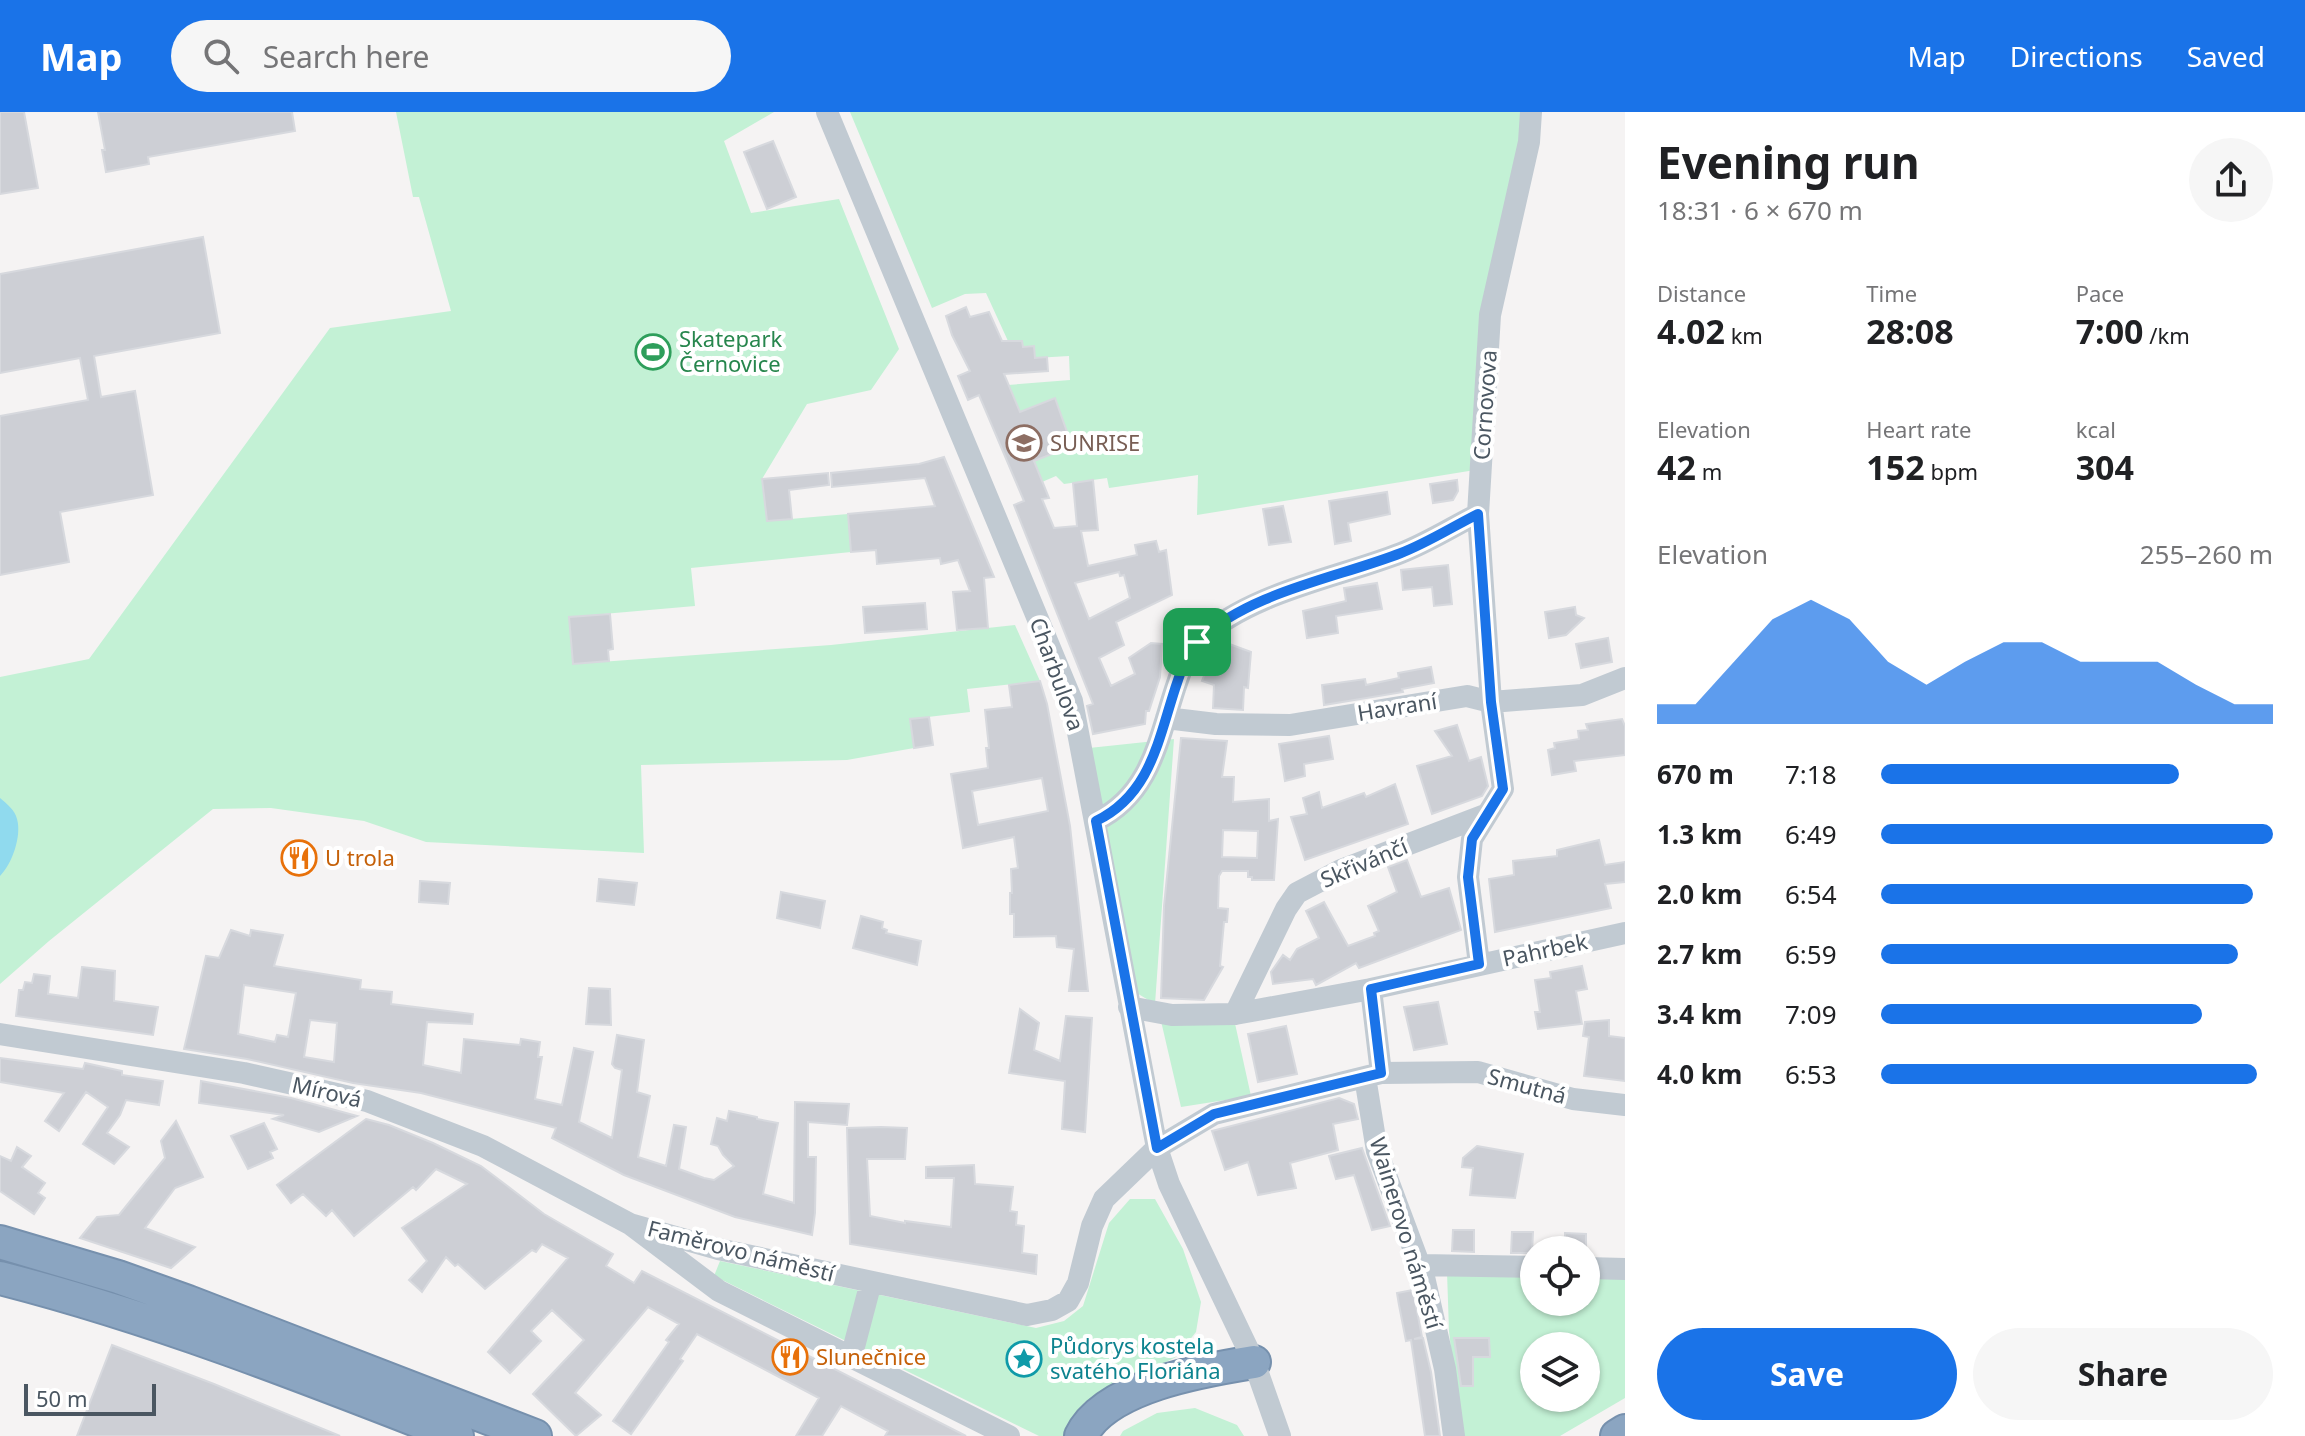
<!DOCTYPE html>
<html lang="en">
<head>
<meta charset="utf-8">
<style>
  body { margin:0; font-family:"Noto Sans",sans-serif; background:#f6f6f6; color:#202124; height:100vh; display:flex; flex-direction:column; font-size:30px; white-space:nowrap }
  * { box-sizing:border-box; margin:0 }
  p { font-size:26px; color:#757577 }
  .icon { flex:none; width:44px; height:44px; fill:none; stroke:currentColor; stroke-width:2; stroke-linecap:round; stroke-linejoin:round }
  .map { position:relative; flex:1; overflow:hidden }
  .sheet { display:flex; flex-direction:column; background:#fff; width:680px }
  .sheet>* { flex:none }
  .fabs { position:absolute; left:1520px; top:1124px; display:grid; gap:16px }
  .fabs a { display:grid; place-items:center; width:80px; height:80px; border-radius:50%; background:#fff; box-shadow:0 2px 6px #0004; font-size:40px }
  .scale { position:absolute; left:24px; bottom:20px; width:132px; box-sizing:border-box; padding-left:8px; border:4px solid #4a5661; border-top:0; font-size:22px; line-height:28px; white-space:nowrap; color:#4a5661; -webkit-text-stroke:6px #fff; paint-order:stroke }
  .pin { position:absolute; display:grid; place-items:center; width:68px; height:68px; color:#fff; margin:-34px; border-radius:16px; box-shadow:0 4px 12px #0006 }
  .round { display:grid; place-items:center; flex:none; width:84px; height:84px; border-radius:42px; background:#f6f6f6 }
  .headline { display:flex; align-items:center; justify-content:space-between; height:136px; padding:0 32px }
  h1 { font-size:44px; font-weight:700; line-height:60px }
  .stats { display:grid; grid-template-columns:repeat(3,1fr); gap:12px; height:136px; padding:8px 32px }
  .stats div { display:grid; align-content:center }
  .stats b { font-size:34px; font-weight:700 }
  .stats small { font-size:22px; font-weight:400 }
  .stats p { font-size:22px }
  .chart { height:224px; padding:16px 32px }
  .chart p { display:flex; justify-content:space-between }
  .chart svg { width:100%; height:144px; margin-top:8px; fill:#1a73e8; opacity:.7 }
  .action { display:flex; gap:16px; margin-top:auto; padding:16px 32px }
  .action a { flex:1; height:92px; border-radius:48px; background:#1a73e8; color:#fff; font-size:32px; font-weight:700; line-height:92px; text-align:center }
  .action a+a { background:#f6f6f6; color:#202124 }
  ul { padding:0 32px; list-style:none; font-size:26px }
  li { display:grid; grid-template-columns:128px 96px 1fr; align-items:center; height:60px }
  li i { height:20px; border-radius:10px; background:#1a73e8 }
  header { display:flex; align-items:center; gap:48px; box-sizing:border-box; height:112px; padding:0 40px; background:#1a73e8; color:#fff }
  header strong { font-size:38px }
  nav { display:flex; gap:44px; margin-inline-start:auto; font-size:28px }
  .search { width:560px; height:72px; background:#f6f6f6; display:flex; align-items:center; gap:20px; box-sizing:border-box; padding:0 28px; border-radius:44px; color:#757577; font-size:30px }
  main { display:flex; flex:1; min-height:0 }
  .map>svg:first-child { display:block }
  .green { fill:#c3f1d5; fill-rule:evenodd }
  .water { fill:#90daee }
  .building { fill:#cdcfd5; stroke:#d7d9de; stroke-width:2; fill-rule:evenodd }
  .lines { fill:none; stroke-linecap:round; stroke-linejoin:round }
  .highway-casing { stroke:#7690ad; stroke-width:36 }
  .minor { stroke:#c1cad2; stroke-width:22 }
  .highway { stroke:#8ba5c1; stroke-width:32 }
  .route-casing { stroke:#fff; stroke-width:16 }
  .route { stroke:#1a73e8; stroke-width:10 }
  .labels { text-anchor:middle; stroke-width:8; stroke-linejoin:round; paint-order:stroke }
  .leisure-label { font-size:22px; fill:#27864d; stroke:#fff; text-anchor:start }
  .street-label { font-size:22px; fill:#4a5661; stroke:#fff }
  .education-label { font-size:22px; fill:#785e54; stroke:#fff; text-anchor:start }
  .food-label { font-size:22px; fill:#c56008; stroke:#fff; text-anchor:start }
  .culture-label { font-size:22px; fill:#0d838f; stroke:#fff; text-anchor:start }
</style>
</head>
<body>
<header>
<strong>Map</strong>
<div class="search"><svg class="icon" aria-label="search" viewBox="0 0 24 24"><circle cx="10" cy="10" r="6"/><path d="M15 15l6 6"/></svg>Search here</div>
<nav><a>Map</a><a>Directions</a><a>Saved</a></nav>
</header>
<main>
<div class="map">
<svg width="1625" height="1324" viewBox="0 0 1625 1324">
  <rect width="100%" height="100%" fill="#f5f3f3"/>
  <path class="green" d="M396,0h378l-50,29 27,72 88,-14 60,150 -28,41 -64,14 -45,75 5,42 81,-7 3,38 -160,16 4,38 -126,11 4,47 258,-19 184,-20 25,56 -73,8 3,23 -59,7 3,29 -67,12 -206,5 3,88 -218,-11 -62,-21 -93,-13 -58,1 -164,132 -49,43v-307l89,-18 241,-331 121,-17 -32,-114h-6z
    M850,0h674l-49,358 -278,45 1,-40 -89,13 -2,-10 -43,6 -8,-8 -14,6 -8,-21 38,-16 -17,-46 -35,13 -12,-27 62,-5 -1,-24 -34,2 -1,-12 -11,1 -1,-6h-14l-22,-48 -21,1 -33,14z
    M1174,627l-19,265 -20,-12 -46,-244z
    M1234,907l17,77 -70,11 -20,-86z
    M1130,1087h25l28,50 18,53 -5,30 -20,25 -91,45 -19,34h-27l-325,-160 6,-15 316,67 28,-7 19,-15 26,-83z
    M1447,1160h87v30h52v-30h39v126l-65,38h-99l-12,-105zM1534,1234h52v52h-52z
    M1195,1296l42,17 7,11h-124l3,-5 34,-18z"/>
  <path class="water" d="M0,686c7,6 15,12 17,21 5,17 -5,45 -17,57z"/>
  <path class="building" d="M0,0h24l14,76 -38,6z
    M98,0h194l3,19 -147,26 1,7 -43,8 -4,-22h3z
    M773,29l23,56 -29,12 -23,-57z
    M203,125l17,96 -126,23 7,41 34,-6 18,104 -93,17 9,50 -69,13v-159l88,-16 -8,-42 -80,15v-99z
    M966,195l4,10 19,-5 13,29h20l1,6 11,-1 1,12 12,-1 1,14 -44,3 16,38 35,-14 17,48 -38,15 15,37 -7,1 12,29 23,-2 -4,-43 20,-3 5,50 -17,1 7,35 49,-11 -2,-10 21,-4 3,11 7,-2 6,45 -56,27 8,23 -25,13 12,28 24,-12 -6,-16 22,-15 11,1 -2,33 -11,34h-3l-1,13 -52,10 -6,-28 6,-2 -79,-199 10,-4 -45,-106 -11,5 -10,-24 12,-5 -18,-36 -6,-19zM1119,460l1,4 4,-1 6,23 -41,21 -14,-36z
    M944,345l50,120 -10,1 4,50 -31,2 -4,-38 17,-1 -12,-31 -17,4 -1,-6 -63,6 -1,-14 -25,2 -3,-38 87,-8 -10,-28 -93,9 -1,-14 88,-9z
    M828,361l1,12 -40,5 3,29 -25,2 -5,-42z
    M1457,368l1,11 -5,9 -20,3 -3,-19z
    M1387,380l3,22 -42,9 3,18 -16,3 -6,-43z
    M1283,394l8,36 -22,3 -6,-36z
    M1448,453l4,39 -18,2 -2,-19 -29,3 -2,-20z
    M1377,471l5,26 -46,7 2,17 -31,5 -4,-27 43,-10 -2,-13z
    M925,491l2,26 -62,4 -2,-26z
    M1575,495l1,8 8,3 -18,17 -17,3 -4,-26z
    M610,502l3,35 -5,1 1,11 -36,3 -4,-47z
    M1608,526l4,24 -31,6 -5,-24z
    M1221,529l30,11 -3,36 -4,-1 -1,23 -30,-2 1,-23 -12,-4 14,-36z
    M1431,555l3,16 -32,6 1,3 -79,13 -2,-20 43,-6 1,6 33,-7 -1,-5z
    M1040,569l7,23 23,122 18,165h-19l5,-42 -17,-2 -1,-11 -42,1v-23h-4v-21h2l-1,-24 7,-1 -4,-31 -51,11 -12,-74 37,-6 -2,-20h3l-4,-38 27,-3 -3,-22zM1042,666l6,33 -70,14 -6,-34z
    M929,605l4,28 -19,3 -4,-29z
    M1622,607l3,7v29l-51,6 2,10 -24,4 -4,-25 7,-2 -1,-5 25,-4 -1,-8 10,-1 -2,-6z
    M1457,613l12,36 12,-4 7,29 -6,10 -50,18 -15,-48 35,-10 -17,-25z
    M1329,624l4,23 -29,5 1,12 -20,5 -6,-37z
    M1181,626l46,3 -5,36h12l-1,25 36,-3v22l9,-2 -4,61h-22v-3h-4v-6h-26l-3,5 -1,32 10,1 -1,13h-3l-4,44 3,1 -19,33 -43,-2 3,-92zM1223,718l35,1 -1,27 -35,-1z
    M1395,672l13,40 -103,36 -14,-43 16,-3 -4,-16 16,-6 3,16 42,-15 2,4z
    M1599,728l6,25 20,-3v20l-20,2 6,24 -116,24 -6,-53 25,-4 -1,-14 44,-5v-6z
    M1407,748l14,37 28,-9 12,42 -102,38 -3,-5 -40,22 -3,-6 -40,5 -2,-12 12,-17 7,5 7,-11 22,-11 -13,-27 18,-9 24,44 27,-10 -1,-3 5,-2 -11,-25 29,-14 -9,-25z
    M599,767l38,4 -3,22 -37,-4z
    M420,769l30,2 -2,21 -29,-2z
    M781,780l44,9 -5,27 -43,-10z
    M861,804l22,6 -1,6 5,2 -1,3 35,8 -4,24 -64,-17z
    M231,818l19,6 1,-6 32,5 -9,31 87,14 -1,9 32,3 -1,12 82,10 -1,10 -45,-2 -4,43 38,8 3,-34 56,6 1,-6 19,3 -2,15h4l-7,42 27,6 12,-57 19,4 -14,70 33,16 10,-68 -7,-2 -3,-4 5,-29 27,5 -7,52 13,4 -12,61 28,9 8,-41 12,2 -7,42 25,9 10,2 20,-14 -11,-11 -5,-9 -7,-2 6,-26 10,3 2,-10 28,6v2l21,4 -15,71 31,9 1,-101 54,2 -2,21 -39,-3v35h8l-1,56 -3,22 -77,-18 -111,-42 -72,-37 4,-10 -135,-35 -68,-10 -106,-24 -63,-10 22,-93 13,2zM244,873l52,8 -8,44 -11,-2 -2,7 -37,-8zM310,908l27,3 -3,39 -30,-5z
    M1582,854l5,23 -11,2 6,33 -44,5 -3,-17h5l-5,-32 16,-2 -1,-6z
    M82,855l33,4 -1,30 44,6 -5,28 -137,-19 3,-26h4l2,-8 7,1 2,-9 16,2 -2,18 30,4z
    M589,876l21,1 1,36 -25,-1z
    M1438,890l9,42 -33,6 -10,-43z
    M1020,897l19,14 -5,27 26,11 6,-45 26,2 -7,114 -23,-3 3,-48 -56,-8z
    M1609,908v16l16,2v43l-41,-5 5,-39 -6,-1 2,-14z
    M1286,914l11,48 -39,8 -10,-48z
    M0,946l83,11 2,-6 37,8v4l41,6 -4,24 -33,-5 -6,15 -13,18 22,14 -15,17 -31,-20 25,-37 -22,-15 -27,39 -14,-10 19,-28 -64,-11z
    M201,969l90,17 66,18 -38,16 -46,-13 11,-4 -85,-12z
    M1339,986l15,6 4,15 -25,5 5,26 -48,13 6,25 -38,7 -10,-33 -23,8 -13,-39z
    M366,1007l23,6 44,18 48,23 63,48 69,40 -7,12 28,17 8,-12 324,165h-81l3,-5 -47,-25 -19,30h-26l23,-38 -122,-64 -17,25 3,2 -52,73 -18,-13 56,-79 -3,-2 13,-16 -31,-17 -73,86 26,22 -25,21 -43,-42 51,-54 -32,-30 -21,21 10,10 -31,32 -22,-21 80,-94 -26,-14 -6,8 -4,-2 -47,39 -27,-25 -3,2 -9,-9 -24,35 -13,-12 18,-19 -25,-33 65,-44 -31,-15 -20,21 -3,-3 -59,49 -22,-26 -6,6 -23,-22 -12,9 -14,-18z
    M176,1009l27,56 -28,11 -30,40 50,19 -24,21 -91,-30 17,-21 22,-2 46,-57 -4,-17z
    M264,1011l13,26 -7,3 3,6 -25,11 -17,-33z
    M881,1015l26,1 -2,31h-38l3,57 35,7v-2l46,6 3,-49h-28v-11l48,-2 1,19 38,3 -3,24 7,1 -1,13 8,1 -2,27 15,2 -1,19 -186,-30 -3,-116z
    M1477,1034l46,8 -8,44 -45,-3 3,-27 -11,-1 1,-9z
    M17,1035l14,9 -9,11 23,16 -7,10 7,5 -11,16 -34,-23v-35l11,5z
    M1362,1036l28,78 -18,4 -18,-55 -18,4 -7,-23z
    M1453,1118h21v22l-22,-1z
    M1512,1120h21l-1,21h-21z
    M1565,1121l21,1v16h-21z
    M1413,1178l9,47 -8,2 9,-1 8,34 9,64h-15l-14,-96 -5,1 -7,-36 -2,-12z
    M1454,1226h35l1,19h-17v29h-12z
    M112,1233l102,39 126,52h-263z"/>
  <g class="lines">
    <defs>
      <path id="highway" d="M0,1130l118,35 70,25 347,134
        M0,1166c157,40 306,99 457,158
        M1081,1324c24,-50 123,-66 173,-74
        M1617,1324l8,-5"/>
    </defs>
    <use href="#highway" class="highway-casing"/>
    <path class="minor" d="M827,0l245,589 85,447 12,36 85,178 26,74
      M1166,606l50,6 74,1 177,-29 24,6 91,-7 43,-17
      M1096,709c54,-26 62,-80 79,-132 5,-15 12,-38 24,-49 52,-48 138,-62 202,-87 26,-10 51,-26 77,-39
      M1479,852l-11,-87 4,-38 31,-50 -12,-87 -13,-188 12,-199 39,-173 2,-30
      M1371,877l10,84
      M1129,895l43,8 63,-1 136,-25 254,-56
      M1235,902l51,-105 11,-16 44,-23 144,-55
      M0,922l244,39 58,13 65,15 116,45 147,78 89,67 290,145
      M1365,965l12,74 47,126 21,92 9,67
      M630,1112l88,25 309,66 25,-5 16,-9 10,-18 14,-57 12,-27 53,-51 57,-34 167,-41 97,-1 95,27 52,6
      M1420,1153l114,2
      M1586,1156l39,1
      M851,1246l20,-76"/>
    <use href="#highway" class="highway"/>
  </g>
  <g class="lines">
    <defs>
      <path id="route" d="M1478,402l13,188 12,87 -31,50 -4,38 11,87 -108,25 10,84 -167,41 -57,34 -61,-327c54,-26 62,-80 79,-132 5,-15 12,-38 24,-49 51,-48 138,-62 202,-87 26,-10 51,-26 77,-39z"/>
    </defs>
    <use href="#route" class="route-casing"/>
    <use href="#route" class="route"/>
  </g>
  <defs>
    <symbol id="stadium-ring" viewBox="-11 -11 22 22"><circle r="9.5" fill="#fff" stroke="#2e9e5b" stroke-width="1.5"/><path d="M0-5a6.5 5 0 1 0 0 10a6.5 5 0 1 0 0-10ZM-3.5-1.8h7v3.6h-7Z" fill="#2e9e5b"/></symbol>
    <symbol id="school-ring" viewBox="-11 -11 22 22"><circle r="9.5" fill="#fff" stroke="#8d6e63" stroke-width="1.5"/><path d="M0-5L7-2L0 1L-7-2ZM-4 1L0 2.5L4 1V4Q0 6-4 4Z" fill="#8d6e63"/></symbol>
    <symbol id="restaurant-ring" viewBox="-11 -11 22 22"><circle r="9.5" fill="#fff" stroke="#e8710a" stroke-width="1.5"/><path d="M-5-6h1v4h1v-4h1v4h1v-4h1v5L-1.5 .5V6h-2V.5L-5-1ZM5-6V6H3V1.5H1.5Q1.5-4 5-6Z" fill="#e8710a"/></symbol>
    <symbol id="sight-ring" viewBox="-11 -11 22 22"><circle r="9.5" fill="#fff" stroke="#0f9aa8" stroke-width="1.5"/><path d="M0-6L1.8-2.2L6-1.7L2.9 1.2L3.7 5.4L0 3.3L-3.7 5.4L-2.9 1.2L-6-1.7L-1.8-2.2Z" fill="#0f9aa8"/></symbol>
  </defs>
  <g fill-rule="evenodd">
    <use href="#stadium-ring" x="633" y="220" width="40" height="40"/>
    <use href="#school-ring" x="1004" y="311" width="40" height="40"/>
    <use href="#restaurant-ring" x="279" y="726" width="40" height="40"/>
    <use href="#restaurant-ring" x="770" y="1225" width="40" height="40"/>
    <use href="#sight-ring" x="1004" y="1227" width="40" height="40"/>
  </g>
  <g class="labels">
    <g class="leisure-label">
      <text x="679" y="235">Skatepark<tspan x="679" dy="25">Černovice</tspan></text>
    </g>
    <g class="street-label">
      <text transform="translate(1485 293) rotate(-86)" y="8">Cornovova</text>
      <text transform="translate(1057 562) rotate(70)" y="8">Charbulova</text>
      <text transform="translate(1397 595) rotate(-9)" y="8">Havraní</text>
      <text transform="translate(1364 751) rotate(-23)" y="8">Skřivánčí</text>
      <text transform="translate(1545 838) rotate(-12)" y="8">Pahrbek</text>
      <text transform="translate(1527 974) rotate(15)" y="8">Smutná</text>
      <text transform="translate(327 980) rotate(13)" y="8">Mírová</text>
      <text transform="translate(1406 1121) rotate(73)" y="8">Wainerovo náměstí</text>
      <text transform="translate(741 1139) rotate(14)" y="8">Faměrovo náměstí</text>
    </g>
    <g class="education-label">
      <text x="1050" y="339">SUNRISE</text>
    </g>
    <g class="food-label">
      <text x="325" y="754">U trola</text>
      <text x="816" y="1253">Slunečnice</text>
    </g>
    <g class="culture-label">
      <text x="1050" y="1242">Půdorys kostela<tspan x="1050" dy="25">svatého Floriána</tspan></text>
    </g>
  </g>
</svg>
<div class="fabs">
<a><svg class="icon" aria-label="locate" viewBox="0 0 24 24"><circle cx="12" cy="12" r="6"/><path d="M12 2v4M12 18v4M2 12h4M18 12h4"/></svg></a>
<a><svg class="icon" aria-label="layers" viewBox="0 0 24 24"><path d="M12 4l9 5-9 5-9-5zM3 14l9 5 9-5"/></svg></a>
</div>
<div class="scale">50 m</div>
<div class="pin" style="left:1197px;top:530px;background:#1e9e55"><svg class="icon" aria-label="arrive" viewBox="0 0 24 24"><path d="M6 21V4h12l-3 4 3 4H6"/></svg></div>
</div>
<section class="sheet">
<div class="headline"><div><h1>Evening run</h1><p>18:31 · 6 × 670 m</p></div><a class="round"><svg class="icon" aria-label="share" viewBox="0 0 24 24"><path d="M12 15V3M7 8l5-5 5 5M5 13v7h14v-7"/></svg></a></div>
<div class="stats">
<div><p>Distance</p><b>4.02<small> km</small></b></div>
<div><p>Time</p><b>28:08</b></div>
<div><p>Pace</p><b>7:00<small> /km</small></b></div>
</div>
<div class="stats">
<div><p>Elevation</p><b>42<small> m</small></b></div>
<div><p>Heart rate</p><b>152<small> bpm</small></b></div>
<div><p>kcal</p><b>304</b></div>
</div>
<div class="chart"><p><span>Elevation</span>255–260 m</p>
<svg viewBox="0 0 160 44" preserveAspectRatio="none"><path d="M0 44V38L10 38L20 25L30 12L40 6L50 12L60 25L70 32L80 25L90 19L100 19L110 25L120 25L130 25L140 32L150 38L160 38V44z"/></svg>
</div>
<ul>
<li><b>670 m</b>7:18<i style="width:76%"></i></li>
<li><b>1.3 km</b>6:49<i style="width:100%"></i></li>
<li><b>2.0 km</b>6:54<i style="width:95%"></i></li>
<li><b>2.7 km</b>6:59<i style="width:91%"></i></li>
<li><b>3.4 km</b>7:09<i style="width:82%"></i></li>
<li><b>4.0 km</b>6:53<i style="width:96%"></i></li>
</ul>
<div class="action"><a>Save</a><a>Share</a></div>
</section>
</main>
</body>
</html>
